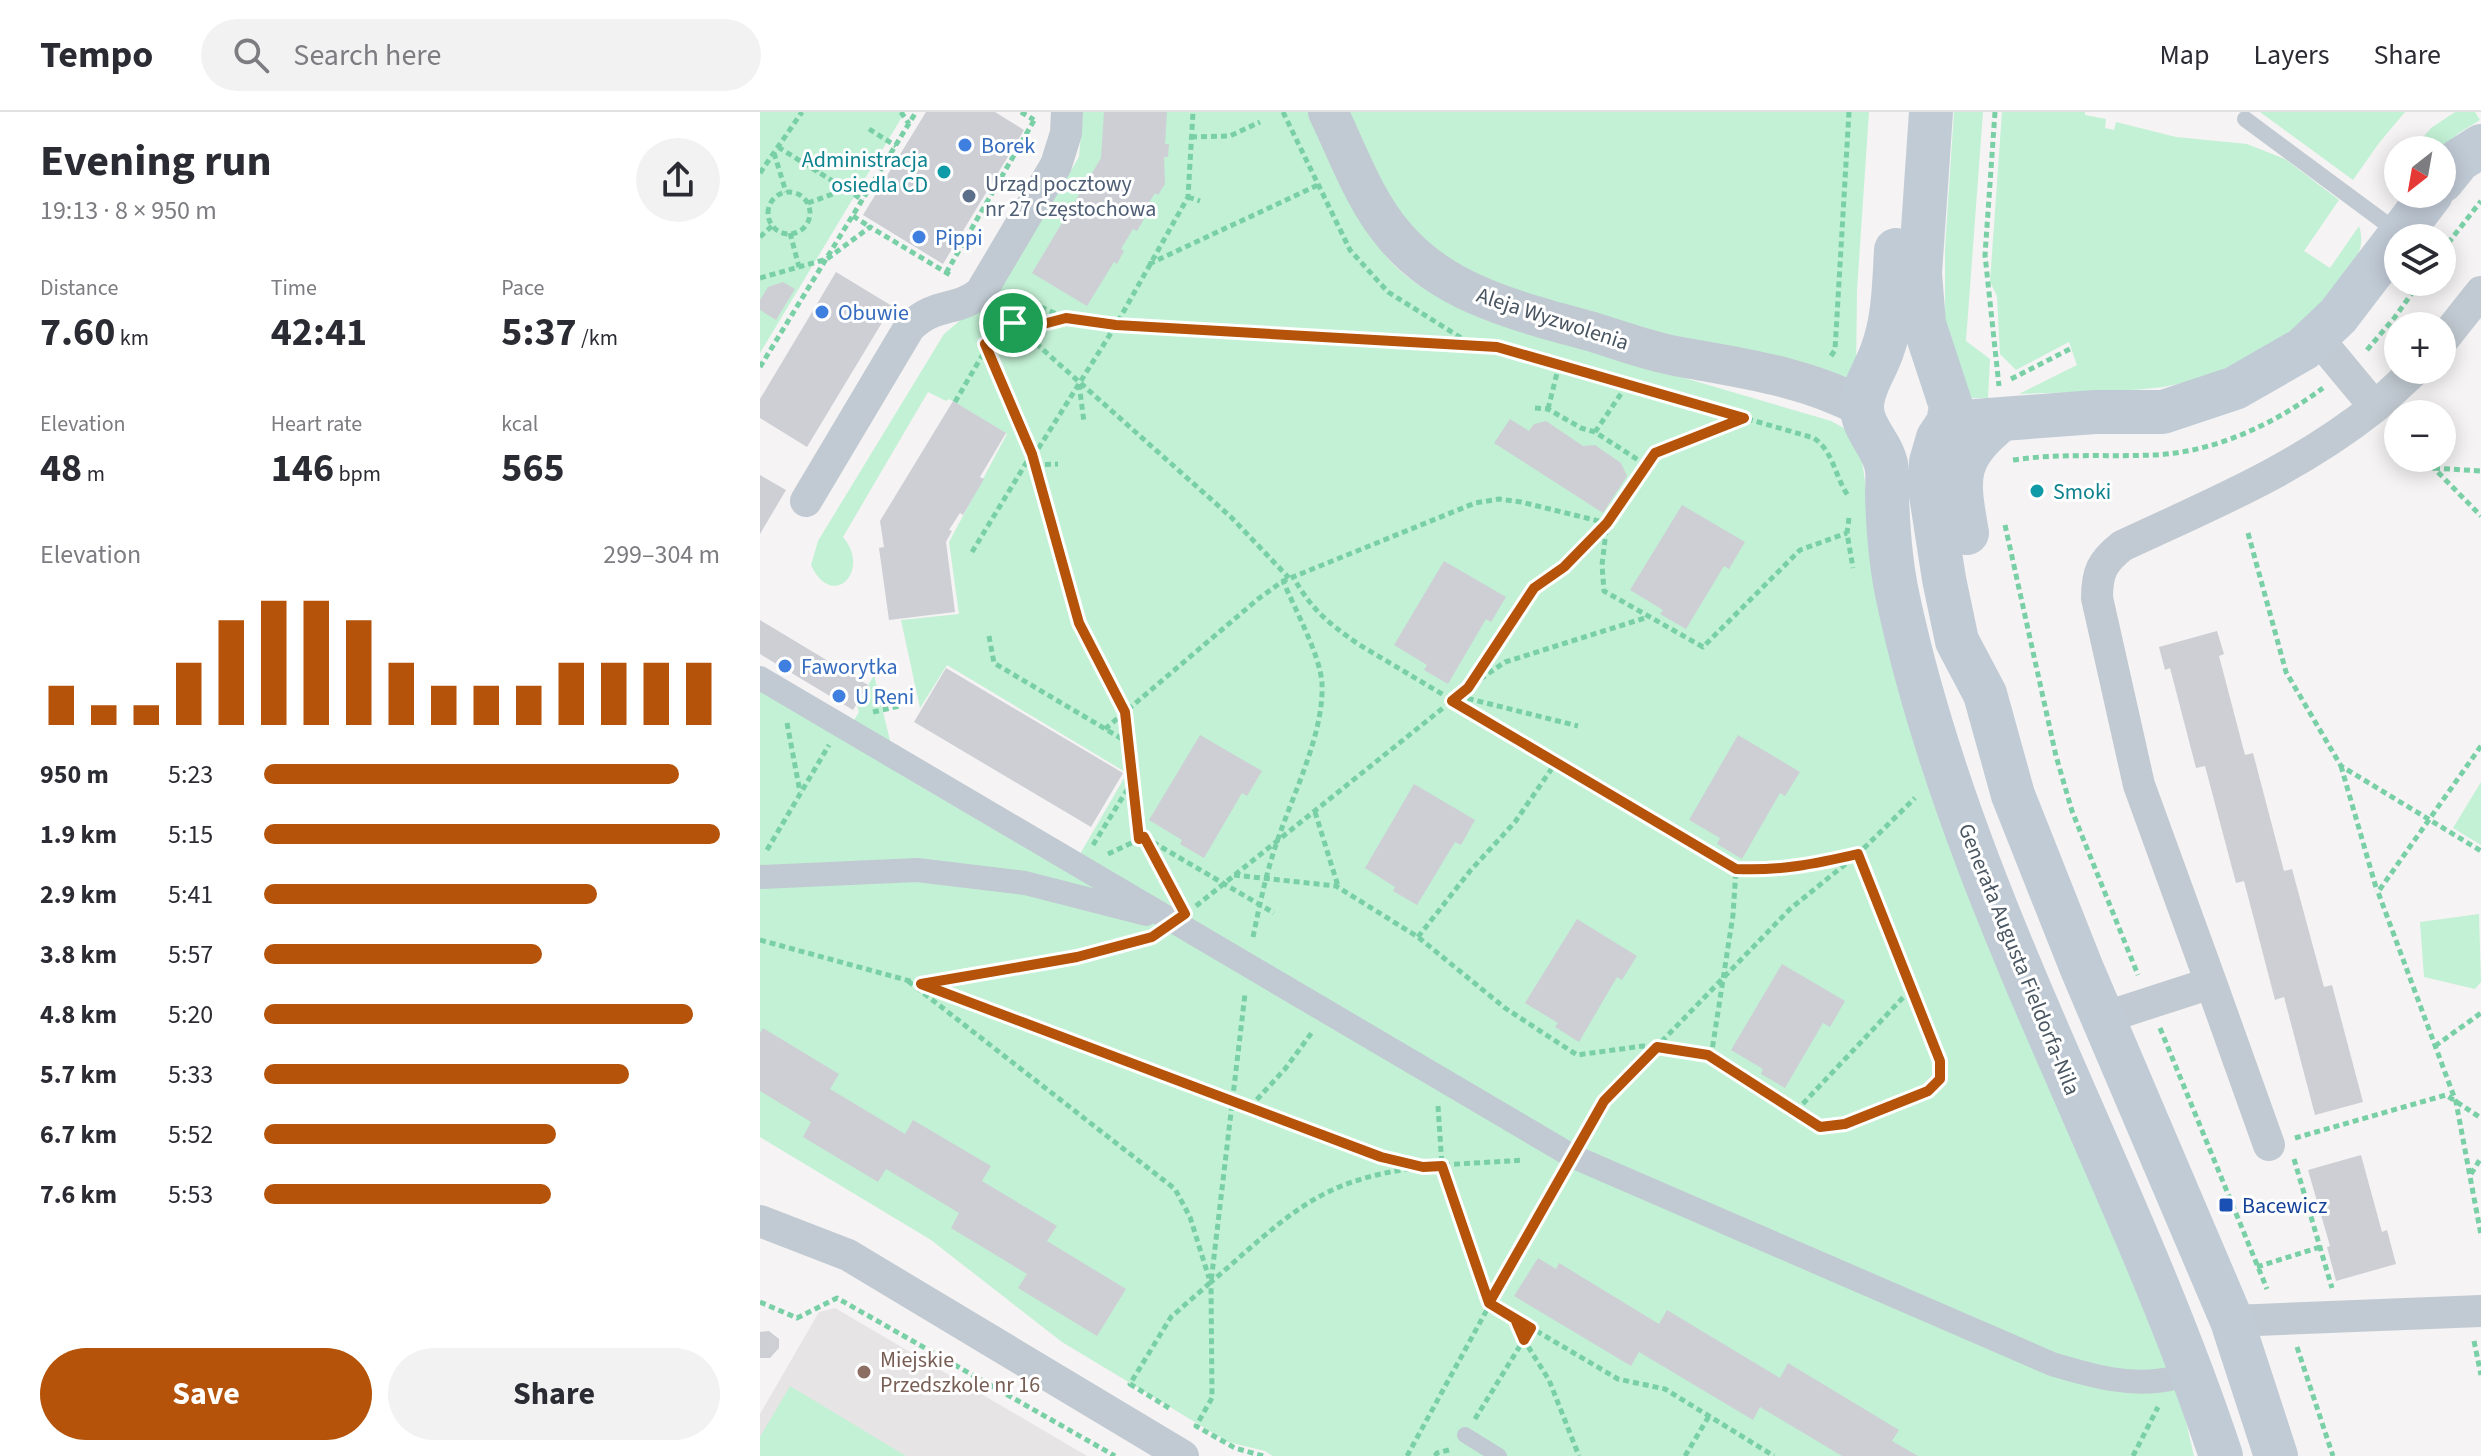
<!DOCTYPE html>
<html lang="en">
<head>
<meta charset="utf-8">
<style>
  body { margin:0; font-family:"Source Sans 3",sans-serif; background:#f2f2f3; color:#2b2b33; height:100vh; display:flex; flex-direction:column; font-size:30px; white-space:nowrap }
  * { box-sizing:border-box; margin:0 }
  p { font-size:26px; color:#7c7c81 }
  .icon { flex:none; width:44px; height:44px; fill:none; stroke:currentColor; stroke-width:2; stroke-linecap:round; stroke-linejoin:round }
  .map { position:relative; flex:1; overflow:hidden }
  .side { display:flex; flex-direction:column; background:#fff; width:760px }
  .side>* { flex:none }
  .needle { width:52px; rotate:211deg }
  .controls { position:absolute; left:1624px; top:24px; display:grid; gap:16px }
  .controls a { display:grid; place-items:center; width:72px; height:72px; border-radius:50%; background:#fff; box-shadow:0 4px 20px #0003; font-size:40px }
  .pin { position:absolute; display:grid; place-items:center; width:68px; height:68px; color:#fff; margin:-34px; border:4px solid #fff; border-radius:50%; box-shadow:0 2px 8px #0007 }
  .round { display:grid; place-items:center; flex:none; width:84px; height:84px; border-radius:42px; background:#f2f2f3 }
  .headline { display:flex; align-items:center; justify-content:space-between; height:136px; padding:0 40px }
  h1 { font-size:44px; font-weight:700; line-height:60px }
  .stats { display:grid; grid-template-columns:repeat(3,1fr); gap:12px; height:136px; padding:8px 40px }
  .stats div { display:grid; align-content:center }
  .stats b { font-size:40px; font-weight:700 }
  .stats small { font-size:22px; font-weight:400 }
  .stats p { font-size:22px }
  .chart { height:224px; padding:16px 40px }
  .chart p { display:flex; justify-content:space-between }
  .chart svg { width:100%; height:144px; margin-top:8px; stroke:#b45309; stroke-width:6 }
  .primary-button { display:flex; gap:16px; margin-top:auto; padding:16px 40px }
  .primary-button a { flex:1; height:92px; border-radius:48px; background:#b45309; color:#fff; font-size:32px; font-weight:700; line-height:92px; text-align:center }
  .primary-button a+a { background:#f2f2f3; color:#2b2b33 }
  ul { padding:0 40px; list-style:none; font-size:26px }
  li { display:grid; grid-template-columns:128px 96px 1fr; align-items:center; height:60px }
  li i { height:20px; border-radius:10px; background:#b45309 }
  header { display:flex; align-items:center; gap:48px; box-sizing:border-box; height:112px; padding:0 40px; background:#fff; border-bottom:2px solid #e1e1e2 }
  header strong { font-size:38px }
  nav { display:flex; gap:44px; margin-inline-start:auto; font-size:28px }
  .search { width:560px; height:72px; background:#f2f2f3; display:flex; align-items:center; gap:20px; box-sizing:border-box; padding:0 28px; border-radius:44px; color:#7c7c81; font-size:30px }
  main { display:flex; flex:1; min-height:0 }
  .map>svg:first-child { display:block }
  .education { fill:#e6e4e5 }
  .green { fill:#c3f1d5 }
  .building { fill:#cdcfd5 }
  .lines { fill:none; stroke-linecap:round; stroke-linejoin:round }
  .path { stroke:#7ad0a6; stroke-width:5; stroke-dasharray:6 4; stroke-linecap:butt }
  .service { stroke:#c1cad2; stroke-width:16 }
  .pedestrian { stroke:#c1cad2; stroke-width:24 }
  .minor { stroke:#c1cad2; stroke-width:32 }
  .tertiary { stroke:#c1cad2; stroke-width:40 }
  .secondary { stroke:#c1cbd6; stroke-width:44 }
  .route-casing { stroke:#fff; stroke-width:16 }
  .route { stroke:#b45309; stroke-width:10 }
  .shop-dot { fill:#3f7fe0; stroke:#fff; stroke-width:3 }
  .culture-dot { fill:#0f9aa8; stroke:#fff; stroke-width:3 }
  .service-dot { fill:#5c6f8a; stroke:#fff; stroke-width:3 }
  .transit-dot { fill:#1a4fb4; stroke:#fff; stroke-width:3 }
  .education-dot { fill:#8d6e63; stroke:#fff; stroke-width:3 }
  .labels { text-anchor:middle; stroke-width:6; stroke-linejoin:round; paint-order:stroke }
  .shop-label { font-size:22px; fill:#366cbe; stroke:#fff; text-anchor:start }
  .culture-label { font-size:22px; fill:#0d838f; stroke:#fff; text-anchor:end }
  .service-label { font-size:22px; fill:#4e5e75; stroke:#fff; text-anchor:start }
  .street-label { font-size:22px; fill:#4a5661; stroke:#fff }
  .transit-label { font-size:22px; fill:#164399; stroke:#fff; text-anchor:start }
  .education-label { font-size:22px; fill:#785e54; stroke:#fff; text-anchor:start }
</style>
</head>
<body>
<header>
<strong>Tempo</strong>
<div class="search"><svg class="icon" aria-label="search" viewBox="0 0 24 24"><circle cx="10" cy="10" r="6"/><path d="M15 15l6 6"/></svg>Search here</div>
<nav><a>Map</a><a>Layers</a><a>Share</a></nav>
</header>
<main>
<section class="side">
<div class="headline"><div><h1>Evening run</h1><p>19:13 · 8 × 950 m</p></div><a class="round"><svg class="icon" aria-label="share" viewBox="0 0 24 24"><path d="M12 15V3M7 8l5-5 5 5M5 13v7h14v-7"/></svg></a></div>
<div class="stats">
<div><p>Distance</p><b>7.60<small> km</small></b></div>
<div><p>Time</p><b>42:41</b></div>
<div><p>Pace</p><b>5:37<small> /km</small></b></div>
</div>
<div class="stats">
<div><p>Elevation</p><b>48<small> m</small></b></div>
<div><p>Heart rate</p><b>146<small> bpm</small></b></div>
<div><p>kcal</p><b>565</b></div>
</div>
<div class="chart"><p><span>Elevation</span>299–304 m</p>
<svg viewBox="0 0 160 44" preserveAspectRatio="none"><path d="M5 44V32M15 44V38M25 44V38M35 44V25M45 44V12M55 44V6M65 44V6M75 44V12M85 44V25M95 44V32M105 44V32M115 44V32M125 44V25M135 44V25M145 44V25M155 44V25"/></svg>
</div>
<ul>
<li><b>950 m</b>5:23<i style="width:91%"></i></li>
<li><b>1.9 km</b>5:15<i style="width:100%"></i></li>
<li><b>2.9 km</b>5:41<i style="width:73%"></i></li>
<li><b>3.8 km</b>5:57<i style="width:61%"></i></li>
<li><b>4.8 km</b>5:20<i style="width:94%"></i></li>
<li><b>5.7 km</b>5:33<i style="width:80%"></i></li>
<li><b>6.7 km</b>5:52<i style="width:64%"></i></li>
<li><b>7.6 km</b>5:53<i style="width:63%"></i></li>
</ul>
<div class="primary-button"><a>Save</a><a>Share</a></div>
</section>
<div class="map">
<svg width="1721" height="1344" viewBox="0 0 1721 1344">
  <rect width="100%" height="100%" fill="#f5f3f3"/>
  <path class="education" d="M75,1196l252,148h-327v-42l59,-102z"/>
  <path class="green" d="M0,0h145l-145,241z
    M323,0h226c21,42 55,127 89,157 24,22 56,36 85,50l348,102 20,11 9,15 26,180 292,761 16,68h-921l-8,-5 -37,-9 -166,-100 -131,-102 -171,-103v-446l83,47 16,-26 -2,-7 17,-30 24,98 171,100 58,-100 -180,-108 -27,43 -19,-88 58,-6 -10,-72 58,-108 -58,-35 -3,2 -18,-9 -85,145c29,34 -11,74 -32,28l7,-24 126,-207 58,-49 77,-128z
    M588,0h521l-12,178 -1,84 -8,11 -342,-96 -70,-37 -27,-26 -26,-40z
    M1194,0h29l-17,229 24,18 -2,39h-18l-25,-46v-104z
    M1242,0h83v3l21,4 -1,9 9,2 2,-8 60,15 71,7 38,15 54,41 -35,51 26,17 29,-42c9,26 -11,46 -27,64 -9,10 -18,22 -29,31 -41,34 -96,61 -149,67 -45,5 -90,4 -135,6l58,-29 -8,-23 -53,28 -16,-16 -3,-58 -7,-14z
    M1500,0h145l-26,31 -26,37z
    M1695,0h20l5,8 -21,13 -19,17h-28l19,-22z
    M1721,670v63l-28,-17z
    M1719,802l2,68 -6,7 -51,-12 -4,-55z
    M30,1274l116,70h-146v-19z"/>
  <path class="building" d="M166,0h69l29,18 -81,134 -80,-49z
    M344,0h63l-2,32h4l-1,13h-4l1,27 -7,11 -3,-2 -15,24 4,2 -7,12 -4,-2 -12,20 3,2 -7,13 -3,-2 -27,44 -55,-33 69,-115z
    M76,160l56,34 -85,141 -47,-29v-19z
    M23,170l12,7 -19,31 -16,-10v-10l8,-13z
    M193,289l53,32 -26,44 4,2 -21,36 -3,-2 -11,17 3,1 -6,11 9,70 -66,8 -10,-72 5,-1 -4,-26z
    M750,307l19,12 5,-7 12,-3 37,25 12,-1 26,18 6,13 -24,37 -109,-70z
    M0,363l26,15 -26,44z
    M922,393l63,37 -16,27 -5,-3 -38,63 -26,-15 3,-4 -33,-20z
    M684,449l62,36 -15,25 -5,-3 -38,65 -24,-14 3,-5 -33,-20z
    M0,508l108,65 -15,25 -93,-56z
    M1457,519l7,23 -5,2 26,99 8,-2 31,118 8,-2 32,118 8,-2 31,117 -48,13 -31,-118 -9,3 -31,-119 -8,2 -31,-117 -9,2 -26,-100 -5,2 -6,-23z
    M186,556l177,105 -32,54 -177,-105z
    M440,623l62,36 -15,25 -5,-3 -38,65 -24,-14 2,-4 -33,-20z
    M978,623l62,37 -15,24 -5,-3 -38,66 -25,-15 3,-6 -31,-18z
    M654,672l61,36 -14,25 -6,-3 -38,63 -24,-14 2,-4 -30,-19z
    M817,807l60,37 -15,24 -5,-3 -38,65 -24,-15 3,-4 -33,-20z
    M1022,852l63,37 -15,26 -7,-4 -38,65 -24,-14 2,-5 -32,-19z
    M3,916l76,46 -9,15 75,45 8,-14 78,46 -9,15 75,45 -10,15 79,48 -29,47 -79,-48 9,-14 -76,-46 8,-15 -73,-44 -8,13 -75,-45 8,-15 -51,-31v-58z
    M1601,1043l21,77 5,-2 9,34 -60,17 -9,-34 3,-1 -22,-76z
    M778,1146l18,11 3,-6 100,61 8,-14 113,68 8,-15 111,67 -7,11 26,15h-76l-82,-49 -7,13 -114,-68 -8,14 -117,-70z
    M9,1219l10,8v9l-9,10h-10v-26z"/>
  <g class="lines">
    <path class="path" d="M141,0l8,12
      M261,0l13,8
      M523,0l67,138 38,42 86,54
      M1235,0l-10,143 14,131
      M109,17l27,17
      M431,25l39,-1 30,-14
      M18,35l85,53
      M14,41l12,39
      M56,59l8,-13
      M0,61l42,-61
      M8 101a21 21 0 1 1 42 0a21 21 0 1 1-42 0Z
      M428,85l12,4
      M48,91l36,-13
      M93,104l17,11
      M30,121l9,34
      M0,125l13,-12
      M1682,139l39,-50
      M389,152l169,-79
      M186,161l90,-156
      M0,166l67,-19 43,-32 82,49
      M253,183l53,23 50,7 381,22 317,91c20,14 21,40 35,59
      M234,207l19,4 218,194 58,61
      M305,207l-18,4h-34l-28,21 47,110 47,169 46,89 14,127
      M1607,238l28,-33 25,-35
      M1071,244l4,-6 14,-238
      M0,255l156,-255
      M1251,267l59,-30
      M319,272l5,38
      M195,290l31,-53
      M775,296l13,1 33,19 14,4 51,33
      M788,297l11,-44
      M835,320l32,-47
      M273,345l83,-132 72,-128 5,-85
      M1664,346l57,58
      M1253,348c46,-7 94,-3 141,-5 62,-3 120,-31 169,-67
      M275,353l23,-1
      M1674,356l47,3
      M1089,406l-2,15 6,35
      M1245,413l51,231 16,55 66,164
      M1488,421l38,139 55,94 140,85
      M212,440l59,-97
      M229,524l5,27 135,80
      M712,573l33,-23 143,-45
      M698,584l120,30
      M113,600l27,-6
      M27,611l13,69
      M345,617l153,-130 25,-18 192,-78 24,-4 22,3 86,21 -5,42 2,26 99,56 97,-97 47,-17
      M1721,634l-103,146 78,210 25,133
      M1581,654l36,125
      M555,700l23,74
      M384,725l28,51
      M333,733l39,-63
      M7,738l62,-105
      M348,742l36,-17 130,76
      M474,763l102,11 82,51 87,71 72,47 66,-9 65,9 112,72 25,-3 83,-33 12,-12v-18l-82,-207c-43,10 -78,17 -122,15l-378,-225c-32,-23 -45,-33 -65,-67
      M436,794l272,-218 66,-100 30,-21 43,-44 48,-70 88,-35
      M493,825c7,-34 14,-68 26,-101 16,-46 45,-104 43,-152 -1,-27 -28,-77 -39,-103
      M658,825l52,-66 45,-49 44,-64
      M0,828l161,44 156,-27 60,-16
      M148,869l267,208 15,28 19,61
      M162,872l459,173 39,9
      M1400,916l107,261
      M1675,934l46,-33
      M951,945l22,-142 3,-46
      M678,994l4,60 47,137 129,76 47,10 109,67
      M490,995l35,-38 28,-38
      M1036,999l116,-123
      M825,1021l19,-32 186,-192 68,-55 57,-56
      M1535,1026l151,-43 35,23
      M1534,1047l38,129
      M1711,1062l10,-16
      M1497,1155l63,-20
      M0,1190l37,16 40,-20 278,158
      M755,1208l9,20 25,40 30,76
      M1714,1229l7,34
      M1537,1235l36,109
      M409,1296l-39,-24 41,-67 40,-35 34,-288
      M715,1307l56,-91
      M503,1344l-28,-8 -39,-22 16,-28 -1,-116c37,-31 74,-69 117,-90 59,-29 131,-27 195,-32
      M647,1344l153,-280
      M675,1344l2,-3 12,-3
      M925,1344l24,-40
      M1373,1344l25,-49"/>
    <path class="service" d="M1485,7l154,114
      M705,1323l34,21"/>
    <path class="pedestrian" d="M0,566l812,478 480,208c41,12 80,24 122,14
      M0,765l157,-7 108,13 121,31"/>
    <path class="minor" d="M1682,229l39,-49
      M1615,295l40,-37
      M46,389l103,-173c26,-27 48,-15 72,-36l75,-127 10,-32 1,-21
      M1451,871l58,162
      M1343,906l108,-35 -72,-198 -42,-187c0,-26 5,-36 25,-52 90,-42 174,-76 253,-139l-59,-71
      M0,1109l88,34 335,201
      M1472,1209l249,-10"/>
    <path class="tertiary" d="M568,0c20,41 36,88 66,123 49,60 127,77 199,97 29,9 58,20 88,25 61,11 126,20 181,50"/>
    <path class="secondary" d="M1171,0l-11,161 4,51 27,82 -3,17 -10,15 -7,24v33l13,84 13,62 28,53 28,101 69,174 150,352 44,135
      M1682,69l17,-21 22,-14
      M1136,138c-2,34 -2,69 -14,101 -6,18 -19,35 -20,54 -1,25 23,41 25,65 1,8 0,17 0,26 1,32 4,70 11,102 64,301 227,568 323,858
      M1188,311l147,-11h68l72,-24 68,-39 35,-33 93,-122
      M1207,421c-10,-56 -13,-75 34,-113"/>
  </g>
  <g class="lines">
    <defs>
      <path id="route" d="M253,211l-28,21 47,110 47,169 46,89 14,127 5,-2 41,77 -33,23 -75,20 -156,27 460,173 42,10 19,-1 47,137 26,16 9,21 7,-12 -42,-25 115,-202 53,-54 51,8 112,72 25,-3 83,-33 12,-12v-18l-82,-207c-43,10 -78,17 -122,15l-284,-168 16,-13 66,-100 30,-21 43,-44 48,-70 89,-35 -247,-71 -381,-22 -50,-7 -19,5h-34"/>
    </defs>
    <use href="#route" class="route-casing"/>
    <use href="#route" class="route"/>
  </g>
  <g class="shop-dot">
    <circle cx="205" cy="33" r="8"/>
    <circle cx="159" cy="125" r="8"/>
    <circle cx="62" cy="200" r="8"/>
    <circle cx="25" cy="554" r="8"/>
    <circle cx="79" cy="584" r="8"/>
  </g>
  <g class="culture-dot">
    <circle cx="184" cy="60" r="8"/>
    <circle cx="1277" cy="379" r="8"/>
  </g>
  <circle class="service-dot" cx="209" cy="84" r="8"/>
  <rect class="transit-dot" x="1458" y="1085" width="16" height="16" rx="4"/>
  <circle class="education-dot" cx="104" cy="1260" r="8"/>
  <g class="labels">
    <g class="shop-label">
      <text x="221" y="41">Borek</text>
      <text x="175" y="133">Pippi</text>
      <text x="78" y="208">Obuwie</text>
      <text x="41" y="562">Faworytka</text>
      <text x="95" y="592">U Reni</text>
    </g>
    <g class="culture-label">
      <text x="168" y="55">Administracja<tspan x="168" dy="25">osiedla CD</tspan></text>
      <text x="1293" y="387" text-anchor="start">Smoki</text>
    </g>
    <g class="service-label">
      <text x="225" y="79">Urząd pocztowy<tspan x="225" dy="25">nr 27 Częstochowa</tspan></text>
    </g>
    <g class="street-label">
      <text transform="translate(793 206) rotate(18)" y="8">Aleja Wyzwolenia</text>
      <text transform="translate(1260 847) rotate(68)" y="8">Generała Augusta Fieldorfa-Nila</text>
    </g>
    <g class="transit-label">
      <text x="1482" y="1101">Bacewicz</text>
    </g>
    <g class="education-label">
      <text x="120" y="1255">Miejskie<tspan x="120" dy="25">Przedszkole nr 16</tspan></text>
    </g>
  </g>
</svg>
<div class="controls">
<a><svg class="needle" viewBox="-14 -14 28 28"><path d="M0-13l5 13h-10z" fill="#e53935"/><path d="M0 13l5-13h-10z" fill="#7c7c81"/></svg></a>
<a><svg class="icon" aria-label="layers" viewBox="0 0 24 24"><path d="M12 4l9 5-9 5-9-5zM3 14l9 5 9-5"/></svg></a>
<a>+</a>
<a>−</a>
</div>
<div class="pin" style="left:253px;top:211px;background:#1e9e55"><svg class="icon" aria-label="arrive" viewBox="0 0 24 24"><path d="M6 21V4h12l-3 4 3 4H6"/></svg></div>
</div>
</main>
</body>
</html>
